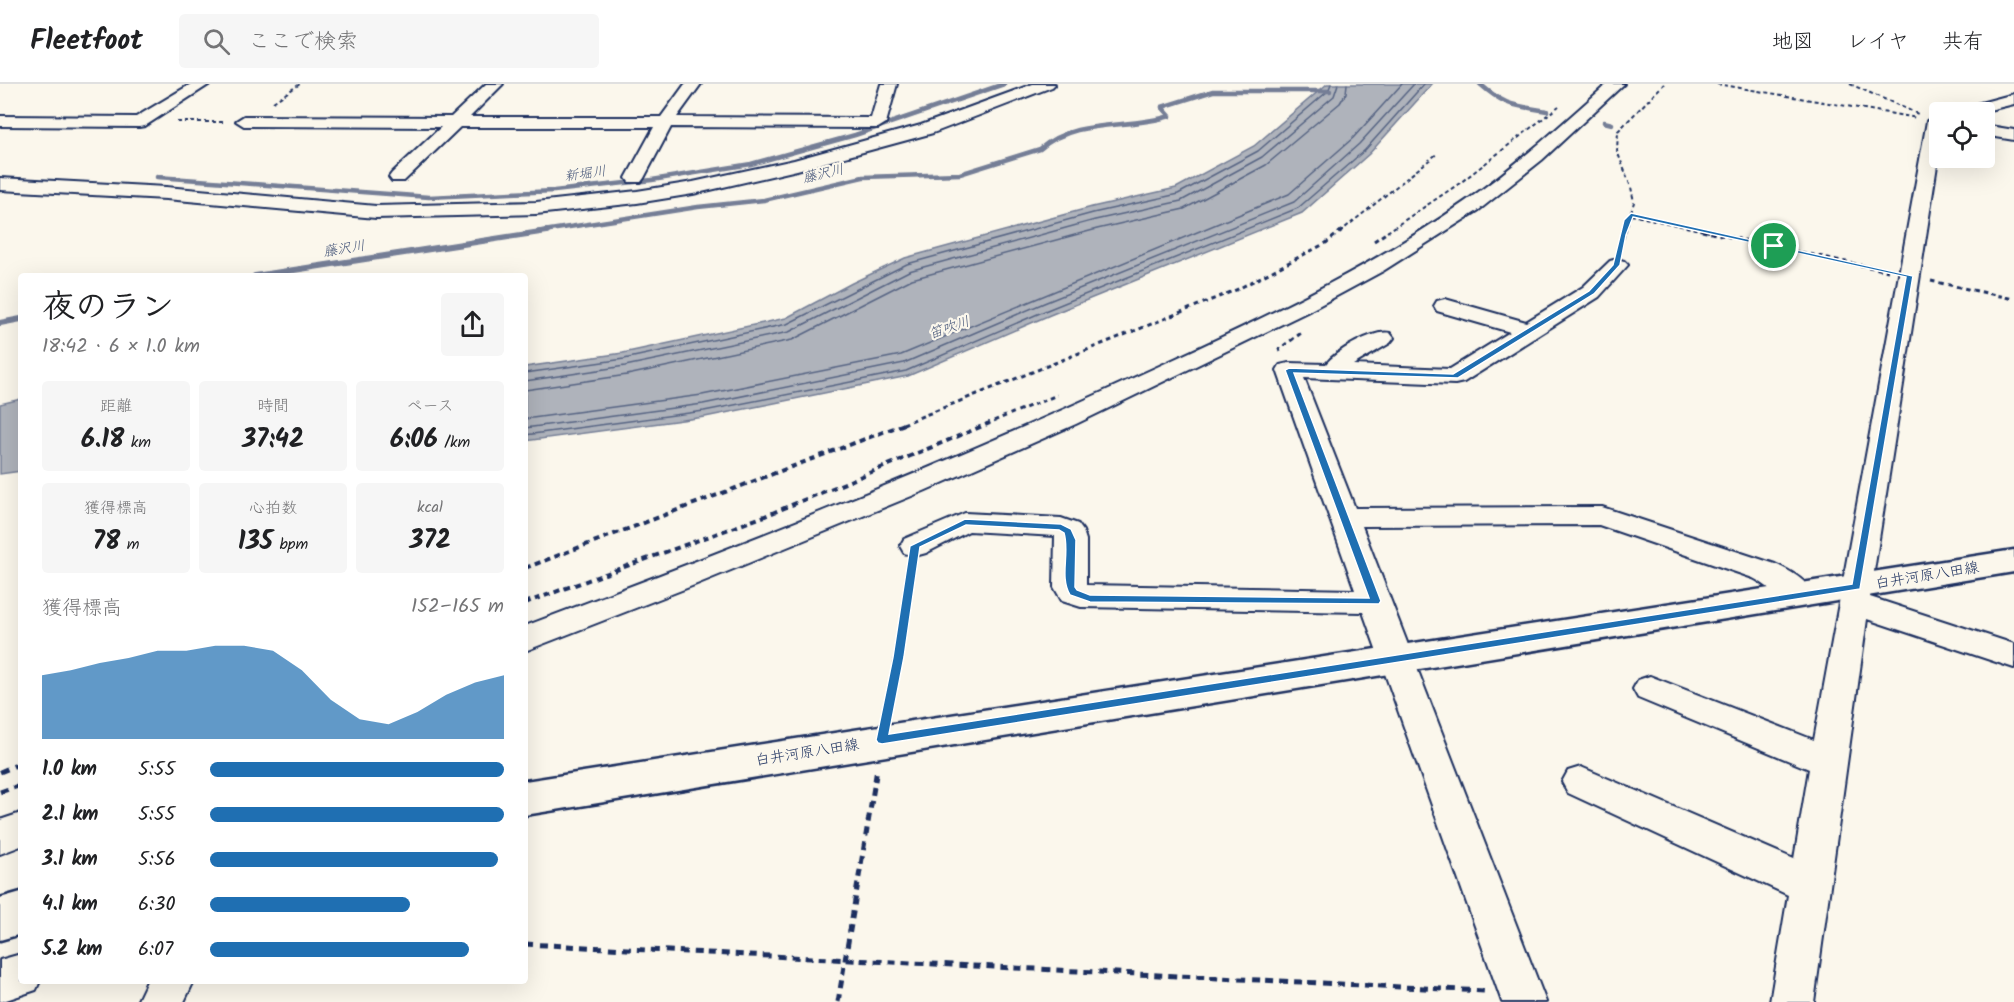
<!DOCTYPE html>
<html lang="ja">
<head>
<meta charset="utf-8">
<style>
  body { margin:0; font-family:Kalam,"Klee One",sans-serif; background:#f6f6f6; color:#202124; height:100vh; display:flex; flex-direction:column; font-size:22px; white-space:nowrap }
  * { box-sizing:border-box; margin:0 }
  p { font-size:20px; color:#757577 }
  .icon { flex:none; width:33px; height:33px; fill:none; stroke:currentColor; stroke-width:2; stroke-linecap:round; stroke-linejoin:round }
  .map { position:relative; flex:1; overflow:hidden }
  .drawer { position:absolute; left:18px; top:189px; width:510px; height:711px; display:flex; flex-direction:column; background:#fff; border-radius:6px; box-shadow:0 6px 24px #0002 }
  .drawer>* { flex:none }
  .fabs { position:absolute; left:1929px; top:18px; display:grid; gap:12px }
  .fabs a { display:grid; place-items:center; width:66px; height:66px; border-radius:6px; background:#fff; box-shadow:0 6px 24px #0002; font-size:30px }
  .pin { position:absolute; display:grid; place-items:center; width:51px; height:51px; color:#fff; margin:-26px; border:3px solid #fff; border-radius:50%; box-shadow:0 2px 6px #0007 }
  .round { display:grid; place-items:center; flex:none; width:63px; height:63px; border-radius:6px; background:#f6f6f6 }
  .head { display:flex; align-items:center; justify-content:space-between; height:102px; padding:0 24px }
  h1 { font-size:33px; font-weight:600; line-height:45px }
  .metrics { display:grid; grid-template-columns:repeat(3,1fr); gap:9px; height:102px; padding:6px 24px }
  .metrics div { display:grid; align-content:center; border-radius:6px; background:#f6f6f6; text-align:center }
  .metrics b { font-size:26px; font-weight:600 }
  .metrics small { font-size:16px; font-weight:400 }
  .metrics p { font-size:16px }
  .chart { height:168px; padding:12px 24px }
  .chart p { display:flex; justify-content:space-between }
  .chart svg { width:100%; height:108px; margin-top:6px; fill:#1f6fb2; opacity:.7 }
  ul { padding:0 24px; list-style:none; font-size:20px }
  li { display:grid; grid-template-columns:96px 72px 1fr; align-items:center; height:45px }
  li i { height:15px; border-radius:8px; background:#1f6fb2 }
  header { display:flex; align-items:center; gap:36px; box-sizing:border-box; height:84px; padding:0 30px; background:#fff; border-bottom:2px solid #e0e0e0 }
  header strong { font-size:28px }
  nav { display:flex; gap:33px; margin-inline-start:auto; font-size:21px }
  .search { width:420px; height:54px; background:#f6f6f6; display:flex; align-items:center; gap:15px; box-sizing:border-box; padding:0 21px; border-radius:6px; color:#757577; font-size:22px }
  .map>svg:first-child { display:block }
  .water { fill:#afb3bb; stroke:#747e96; stroke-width:1.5 }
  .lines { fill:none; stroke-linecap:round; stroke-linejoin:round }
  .shore { stroke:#566483; stroke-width:1.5 }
  .stream-far1 { stroke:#747e96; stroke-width:4.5 }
  .stream { stroke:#747e96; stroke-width:6 }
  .minor-casing { stroke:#1b2f5e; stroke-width:4 }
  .major-casing { stroke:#1b2f5e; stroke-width:5 }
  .path-far3 { stroke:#1b2f5e; stroke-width:2; stroke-dasharray:4 3; stroke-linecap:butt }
  .path-far2 { stroke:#1b2f5e; stroke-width:3; stroke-dasharray:4.5 4; stroke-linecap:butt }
  .path-far1 { stroke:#1b2f5e; stroke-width:4; stroke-dasharray:6 4.5; stroke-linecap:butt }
  .path { stroke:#1b2f5e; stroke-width:5; stroke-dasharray:8 6; stroke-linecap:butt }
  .minor { fill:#fbf7ec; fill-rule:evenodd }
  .major { fill:#fbf7ec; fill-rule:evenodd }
  .route { fill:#1f6fb2; stroke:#fff; stroke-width:1.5; fill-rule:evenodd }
  .labels { text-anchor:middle; stroke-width:4.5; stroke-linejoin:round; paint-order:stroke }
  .far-water-label { font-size:14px; font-style:italic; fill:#47577a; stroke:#fbf7ec }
  .street-label { font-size:15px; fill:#1b2f5e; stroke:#fbf7ec }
</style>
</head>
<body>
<header>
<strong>Fleetfoot</strong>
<div class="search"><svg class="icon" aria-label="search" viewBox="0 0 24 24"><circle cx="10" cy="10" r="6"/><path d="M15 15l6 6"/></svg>ここで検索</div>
<nav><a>地図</a><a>レイヤ</a><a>共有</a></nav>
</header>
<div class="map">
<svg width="2014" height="918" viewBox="0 0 2014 918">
  <rect width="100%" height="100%" fill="#fbf7ec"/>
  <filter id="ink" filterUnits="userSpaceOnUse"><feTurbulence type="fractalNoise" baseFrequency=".0167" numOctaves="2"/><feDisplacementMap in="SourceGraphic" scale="12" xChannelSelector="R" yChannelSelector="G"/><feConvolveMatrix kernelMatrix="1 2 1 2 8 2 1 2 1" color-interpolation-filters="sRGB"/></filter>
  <g filter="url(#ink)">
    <path class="water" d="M1327,0h105l-63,70 -67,59 -252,102 -142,61 -203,41 -180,24v-74l98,-14 163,-35 66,-35 53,-25 187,-51 84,-19 78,-42z
      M21,315v72l-21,3v-70z"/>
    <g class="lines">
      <path class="shore" d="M525,289l99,-14 163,-35 120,-60 186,-51 85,-19 80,-43 70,-60 3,-7
        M525,297l100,-15 164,-34 120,-61 186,-51 86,-19 81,-44 72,-61 4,-12
        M525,306l102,-15 165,-35 120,-61 185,-50 87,-20 82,-44 74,-62 6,-10 1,-9
        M525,335l177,-24 199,-40 388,-161 64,-56 49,-54
        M525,344l178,-24 201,-41 140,-60 250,-101 65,-58 55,-60
        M525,351l179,-24 202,-40 141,-61 251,-102 67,-58 59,-66"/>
      <path class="stream-far1" d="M1480,0c26,23 34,21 67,27
        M1604,38l8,2
        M157,93l272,20 125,-6 98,-11 99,-16 104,-29 149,-51
        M537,148l161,-25 66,-7 99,-23 97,-3 80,-25c36,-32 87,-19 130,-33l-8,-9 51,-16h117"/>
      <path class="stream" d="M255,192l292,-45
        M0,239l21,-4"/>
      <defs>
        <path id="minor" d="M191,0h19l-65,42 -6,1 -139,-1v-10l136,1z
          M486,0h17l-33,33h191l24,-33h16l-24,33 194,1 10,-34h16l-11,39 -8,5 -207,-1 -27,51 -3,4h-12l-3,-4 28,-51h-194l-56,54h-12l-3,-4 3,-4 49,-46 -197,-1 -8,-5 8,-5 207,1z
          M1033,0h22l-3,3 -119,46 -136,37 -104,24 -56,9 -101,11 -160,4 -210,-19 -166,-9v-12l166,9 210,19 160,-4 101,-11 56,-9 101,-22 127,-35z
          M1607,0h17l-82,76 -63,50 -96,61 -76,41 -231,112 -152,67 -232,95 -167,65v-25c201,-75 400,-153 595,-242 118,-54 239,-108 346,-183 50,-35 95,-76 141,-117z
          M2014,10v10l-33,8h-25l2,-3z
          M1935,32l5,1v29l-70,451 144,47v24l-147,-49 -53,383h-44l18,-107 -220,-102 -6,-11 6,-11 13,-4 213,92 15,-90 -171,-71 -5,-9 5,-9 12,-4 164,64 113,-619z
          M1984,41l30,5v10l-30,-5z
          M1617,175l7,2 4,4 -29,32 -135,85 -9,2 -151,-6 51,130 247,-1 173,57c16,7 31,16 40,31l-5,8c-23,6 -37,-15 -57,-25l-154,-53 -237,1 184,476h-44l-139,-390 -282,-5 -19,-6 -8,-14 1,-51 -86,-5 -43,22 -11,3 -11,-3 -4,-7 4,-7 61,-26 96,5 17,6 5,7 3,9v45l269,5 -78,-220 3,-5 9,-2 37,1c10,-13 48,-35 64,-31l4,5 -4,5 -37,22 97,4 60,-37 -73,-21 -3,-5 3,-5 8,-2 81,23 57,-35 27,-26z
          M21,729v33l-21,8v-34z
          M21,870v27h19l-4,9 -36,12v-42z
          M147,897h47l-10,21h-47z"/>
        <path id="major" d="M2014,466v22l-1489,243v-34z
          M21,808v42l-21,6v-42z"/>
      </defs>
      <use href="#minor" class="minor-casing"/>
      <use href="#major" class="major-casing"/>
      <path class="path-far3" d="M1717,0l200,34
        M1850,0l68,30
        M273,18l27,-18
        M177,38h47
        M1631,131l78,17
        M1340,148l98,-79
        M1387,148l73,-49 99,-77
        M1625,148l9,-30 -3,-15 -14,-36 1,-20 46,-47"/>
      <path class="path-far2" d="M1702,147l186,40
        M1374,157l15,-10
        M1620,163l5,-16
        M1931,197l83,18
        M1280,268l-1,-3 25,-18
        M903,340l333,-134 90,-47 15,-12
        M986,340l71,-29"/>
      <path class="path-far1" d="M525,484l382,-145
        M525,519l240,-87 225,-93
        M893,591l19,-107"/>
      <path class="path" d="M887,628l7,-38
        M0,688l21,-9
        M0,708l21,-7
        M525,860l959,47
        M838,918l39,-233"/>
      <use href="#minor" class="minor"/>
      <use href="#major" class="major"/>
    </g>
  </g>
  <path class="route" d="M1631,129l282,63 -53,313 -978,155 -4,-1 -2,-3 17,-83 17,-111 55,-27 96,5 10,5 5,11 -1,47 2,3 13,5 279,3 -84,-228 4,-2 164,6 136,-83 24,-26 11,-45zM1633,133l273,60 -54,307 -963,150 15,-77 16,-110 46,-22 93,5 5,3c6,20 -5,44 6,62l20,7 289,2 2,-3 -87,-228 164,5 136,-84 26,-29 6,-30z"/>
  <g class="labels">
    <g class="far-water-label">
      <text transform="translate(585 89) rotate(-8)" y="5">新堀川</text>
      <text transform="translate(823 89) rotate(-13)" y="5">藤沢川</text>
      <text transform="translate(344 164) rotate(-9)" y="5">藤沢川</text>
      <text transform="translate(949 243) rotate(-19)" y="5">笛吹川</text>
    </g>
    <g class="street-label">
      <text transform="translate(1927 491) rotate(-9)" y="5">白井河原八田線</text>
      <text transform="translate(807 668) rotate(-9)" y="5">白井河原八田線</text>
    </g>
  </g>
</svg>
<div class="fabs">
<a><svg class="icon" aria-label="locate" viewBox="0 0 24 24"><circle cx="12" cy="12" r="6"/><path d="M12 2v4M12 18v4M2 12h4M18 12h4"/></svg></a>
</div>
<div class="pin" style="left:1774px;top:162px;background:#1e9e55"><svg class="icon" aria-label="arrive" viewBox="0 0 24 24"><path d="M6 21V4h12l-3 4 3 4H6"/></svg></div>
<section class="drawer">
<div class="head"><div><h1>夜のラン</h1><p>18:42 · 6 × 1.0 km</p></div><a class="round"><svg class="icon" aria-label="share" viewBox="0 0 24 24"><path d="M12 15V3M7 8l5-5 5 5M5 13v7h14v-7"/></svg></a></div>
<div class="metrics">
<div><p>距離</p><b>6.18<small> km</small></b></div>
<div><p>時間</p><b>37:42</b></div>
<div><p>ペース</p><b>6:06<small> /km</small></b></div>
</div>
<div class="metrics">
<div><p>獲得標高</p><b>78<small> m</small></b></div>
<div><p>心拍数</p><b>135<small> bpm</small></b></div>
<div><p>kcal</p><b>372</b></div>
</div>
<div class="chart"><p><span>獲得標高</span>152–165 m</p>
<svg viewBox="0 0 160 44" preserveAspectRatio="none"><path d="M0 44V18L10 16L20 13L30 11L40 8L50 8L60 6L70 6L80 8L90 16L100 28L110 36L120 38L130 33L140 26L150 21L160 18V44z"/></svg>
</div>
<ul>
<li><b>1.0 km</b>5:55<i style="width:100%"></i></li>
<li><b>2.1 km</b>5:55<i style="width:100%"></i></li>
<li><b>3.1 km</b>5:56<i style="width:98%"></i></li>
<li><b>4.1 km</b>6:30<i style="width:68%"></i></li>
<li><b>5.2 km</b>6:07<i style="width:88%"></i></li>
</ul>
</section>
</div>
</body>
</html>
